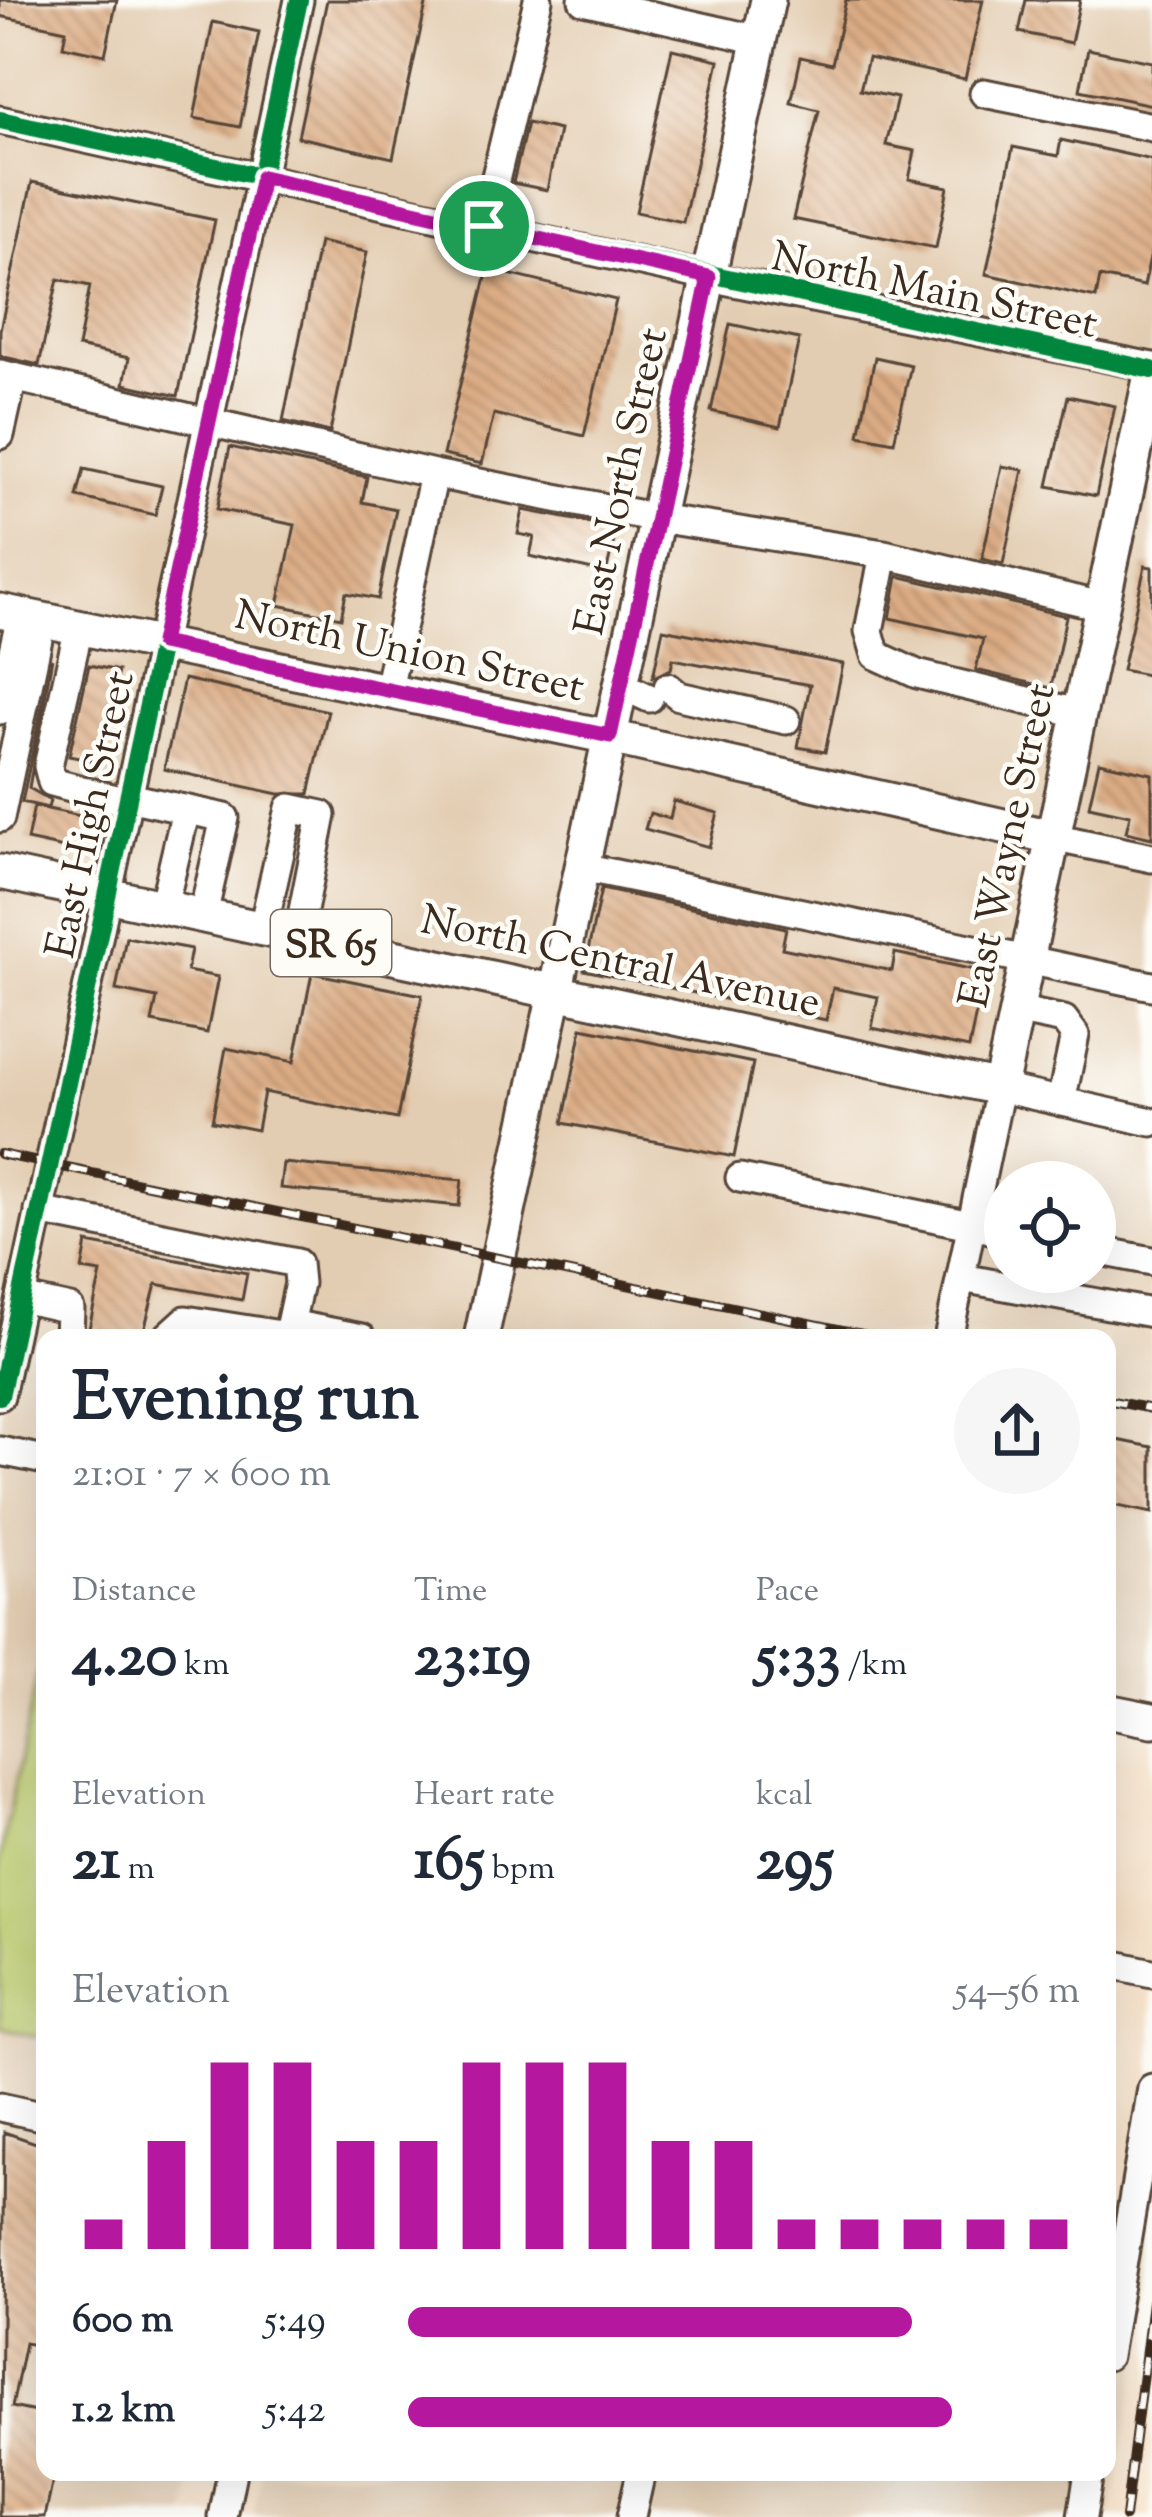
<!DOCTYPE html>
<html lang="en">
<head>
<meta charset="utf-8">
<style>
  body { margin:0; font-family:"Sorts Mill Goudy",serif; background:#f6f6f7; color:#1f2937; height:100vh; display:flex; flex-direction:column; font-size:45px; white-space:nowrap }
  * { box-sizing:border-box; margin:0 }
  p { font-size:39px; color:#747a83 }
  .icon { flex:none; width:66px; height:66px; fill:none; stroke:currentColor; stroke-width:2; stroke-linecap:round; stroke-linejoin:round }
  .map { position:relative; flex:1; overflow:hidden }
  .details { position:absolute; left:36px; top:1329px; width:1080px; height:1152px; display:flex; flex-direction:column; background:#fff; border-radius:24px; box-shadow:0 12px 48px #0002 }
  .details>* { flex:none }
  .fabs { position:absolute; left:984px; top:1161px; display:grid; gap:24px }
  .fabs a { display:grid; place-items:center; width:132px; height:132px; border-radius:50%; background:#fff; box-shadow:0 12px 48px #0002; font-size:60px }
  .pin { position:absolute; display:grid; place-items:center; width:102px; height:102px; color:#fff; margin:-51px; border:6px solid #fff; border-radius:50%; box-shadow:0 3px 12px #0007 }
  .round { display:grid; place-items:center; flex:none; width:126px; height:126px; border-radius:63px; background:#f6f6f7 }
  .overview { display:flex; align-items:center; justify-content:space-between; height:204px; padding:0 36px }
  h1 { font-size:66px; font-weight:700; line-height:90px }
  .metrics { display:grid; grid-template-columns:repeat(3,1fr); gap:18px; height:204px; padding:12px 36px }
  .metrics div { display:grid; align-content:center }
  .metrics b { font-size:60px; font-weight:700 }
  .metrics small { font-size:33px; font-weight:400 }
  .metrics p { font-size:33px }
  .chart { height:336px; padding:24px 36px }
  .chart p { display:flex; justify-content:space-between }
  .chart svg { width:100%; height:216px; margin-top:12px; stroke:#b5179e; stroke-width:6 }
  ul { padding:0 36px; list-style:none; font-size:39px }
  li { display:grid; grid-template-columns:192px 144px 1fr; align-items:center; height:90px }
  li i { height:30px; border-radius:15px; background:#b5179e }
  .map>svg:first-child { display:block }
  .built { fill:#e3cdb2; fill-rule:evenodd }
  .green { fill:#bbcb6d; stroke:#7b7a46; stroke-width:3 }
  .building { fill:url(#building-back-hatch) }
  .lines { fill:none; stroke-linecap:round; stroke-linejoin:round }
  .minor-casing { stroke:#574537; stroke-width:33 }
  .major-casing { stroke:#574537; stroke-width:39 }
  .minor { stroke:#fff; stroke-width:27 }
  .major { stroke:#fff; stroke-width:33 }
  .rail-casing { stroke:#3b2a1e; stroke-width:10 }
  .rail { stroke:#fdfcf7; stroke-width:6; stroke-dasharray:18; stroke-linecap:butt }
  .cycleway-casing { stroke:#fdfcf7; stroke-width:26 }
  .cycleway { stroke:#00873e; stroke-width:18 }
  .route-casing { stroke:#fff; stroke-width:24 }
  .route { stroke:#b5179e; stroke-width:15 }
  .labels { text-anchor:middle; stroke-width:9; stroke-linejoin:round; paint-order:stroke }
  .shield { fill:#fdfcf7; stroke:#75695f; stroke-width:3 }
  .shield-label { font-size:39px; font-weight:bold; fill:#3b2a1e }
  .street-label { font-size:42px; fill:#3b2a1e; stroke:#fdfcf7 }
</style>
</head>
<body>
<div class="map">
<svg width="1152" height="2517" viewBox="0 0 1152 2517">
  <defs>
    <pattern id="building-back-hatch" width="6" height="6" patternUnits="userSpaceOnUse" patternTransform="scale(3)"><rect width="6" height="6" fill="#dbac84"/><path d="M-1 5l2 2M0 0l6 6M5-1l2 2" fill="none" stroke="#b38c6b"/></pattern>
  </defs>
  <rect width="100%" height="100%" fill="#fdfcf7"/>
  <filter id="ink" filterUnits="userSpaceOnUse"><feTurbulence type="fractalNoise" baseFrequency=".00833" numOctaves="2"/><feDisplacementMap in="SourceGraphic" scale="24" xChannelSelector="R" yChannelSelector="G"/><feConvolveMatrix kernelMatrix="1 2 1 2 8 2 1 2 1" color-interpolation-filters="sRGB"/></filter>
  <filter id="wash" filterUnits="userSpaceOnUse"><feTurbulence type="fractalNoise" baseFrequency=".004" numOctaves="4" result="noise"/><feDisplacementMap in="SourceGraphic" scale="48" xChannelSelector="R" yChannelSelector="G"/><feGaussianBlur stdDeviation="2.7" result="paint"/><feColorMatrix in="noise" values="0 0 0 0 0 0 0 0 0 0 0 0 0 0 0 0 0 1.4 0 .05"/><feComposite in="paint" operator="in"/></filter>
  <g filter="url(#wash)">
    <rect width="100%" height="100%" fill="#f5dec3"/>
    <path class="built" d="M0,0h1152v1720l-45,-9v-373h-1062v1134h151l-9,45h-187zM1005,1182h90v90h-90z
      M1107,2190l27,6 18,21v65l-41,235h-858l9,-45h845z"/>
    <path class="green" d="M45,1638v401l-45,-12v-170z"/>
    <g id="blocks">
      <path class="building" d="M0,0h117l-12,55 -42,-9 3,-16 -66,-14z
        M327,0h100l-34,158 -95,-21z
        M846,0h137l-18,79 -97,-21 -8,32 37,8 -11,47 29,6 -6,28 39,8 -12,61 -143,-29 26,-109 -28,-7 10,-46 31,7z
        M1026,0h54l-9,43 -52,-11z
        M213,22l46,10 -19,95 -46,-9z
        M672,49l47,11 -36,162 -47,-10z
        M1088,49l64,13v43l-72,-15z
        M527,123l32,7 -12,60 -34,-7z
        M1061,140l91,20v89l-8,37 -44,-9 -4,21 -110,-24 27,-127 45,9z
        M32,182l183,38 -37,176 -54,-12 5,-26 -51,-11 12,-61 -32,-7 -19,86 -39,-9v-26z
        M319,242l48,10 -37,180 -47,-11z
        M488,269l128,31 -32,136 -90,-22 -12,50 -39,-9z
        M730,324l69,15 -19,88 -69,-16z
        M875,357l36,8 -17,77 -35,-7z
        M1068,396l47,10 -19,90 -48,-10z
        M230,447l137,30 -5,25 34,7 -18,90 -32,-6 -5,25 -63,-13 17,-80 -78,-16z
        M1002,466l21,4 -20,94 -21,-5z
        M84,469l78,17 -7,29 -78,-18z
        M523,510l94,18 -11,45 -76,-17 4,-19 -16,-3z
        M1145,566l7,1v109l-30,-6z
        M898,576l168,40 -15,72 -75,-18 7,-31 -93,-21z
        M663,629l180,35 -18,88 -27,-5 12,-62 -137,-26 -2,10 -18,8z
        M52,658l-23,130 21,12 -2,8 -26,-6z
        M89,665l29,6 -18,91 -31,-6z
        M184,679l144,32 -19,83h-30l-115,-25z
        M1099,762l53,12v64l-26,-6 4,-17 -41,-9z
        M674,801l44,12 -9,34 -64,-18 5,-16 20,6z
        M34,806l55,12 -7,34 -55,-12z
        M601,889l185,39 -4,20 110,23 3,-18 89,19 -15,76 -97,-20 6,-31 -45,-9 -7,32 -242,-50z
        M126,937l65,12 -4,22 31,6 -11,56 -55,-11 5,-24 -41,-8z
        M312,973l110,22 -25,124 -133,-27 -7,38 -45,-9 14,-73 68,14z
        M582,1028l171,35 -19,94 -171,-34z
        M283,1163l179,17 -3,26 -179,-18z
        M87,1243l160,30 -5,27 -86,-16 -14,54h-55l14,-65 -19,-3z
        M1107,1438l45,9v66l-45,-9z
        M4,2132l41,14v201l-20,-4 -13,64 33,7v59l9,2 -9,42h-45z"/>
    </g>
  </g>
  <g filter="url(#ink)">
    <use href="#blocks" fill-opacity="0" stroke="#574537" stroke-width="3"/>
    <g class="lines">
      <defs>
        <path id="minor" d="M583,0l177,40
          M984,93l168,34
          M0,120l709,157 443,90
          M484,227l54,-227
          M0,374l434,100 223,44 227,36 217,52
          M0,435l13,-58
          M884,554l-15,77 7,24 41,19 161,39
          M79,627l-31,139 4,16 75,20
          M621,685l28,13
          M668,687l11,9 107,24
          M388,690l46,-216
          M0,710l21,-95
          M128,797l97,21 -22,97
          M0,818l42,-198
          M1052,837l100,21
          M582,867l570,119
          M163,908l23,-98
          M263,928l27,-120 32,7 -24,121
          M1015,1010l49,10 11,15 -14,67
          M740,1178l265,54
          M39,1211l258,52 2,20 -12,55
          M1095,1250l57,11
          M962,1278l190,35
          M21,1298l49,11 -1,29
          M290,1324l72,14
          M166,1338l20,-18 101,16
          M948,1338l52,-250 152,34
          M0,1396l299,-1396
          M0,1451l45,9
          M1107,1963l45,10
          M0,2107l45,10
          M1107,2356l45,-268
          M223,2517l9,-45
          M631,2517l10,-45
          M1082,2517l7,-45"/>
        <path id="major" d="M0,611l610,126 442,100
          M0,872l1000,216 152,-718
          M481,1338l287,-1338
          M1107,1711l45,9"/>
      </defs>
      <use href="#minor" class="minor-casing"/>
      <use href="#major" class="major-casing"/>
      <use href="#minor" class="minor"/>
      <use href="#major" class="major"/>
      <defs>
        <path id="rail" d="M0,1154l881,184
          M1107,1400l45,9
          M1125,2517l27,-215"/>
      </defs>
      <use href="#rail" class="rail-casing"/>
      <use href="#rail" class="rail"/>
      <defs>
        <path id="cycleway" d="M0,120l1152,250
          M0,1396l299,-1396"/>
      </defs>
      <use href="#cycleway" class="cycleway-casing"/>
      <use href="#cycleway" class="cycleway"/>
    </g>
  </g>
  <g class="lines" filter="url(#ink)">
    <defs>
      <path id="route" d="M262,177l447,100 -99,459 -449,-93z"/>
    </defs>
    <use href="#route" class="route-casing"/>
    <use href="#route" class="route"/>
  </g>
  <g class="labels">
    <rect class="shield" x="271" y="910" width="120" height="66" rx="9"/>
    <g class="shield-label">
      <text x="331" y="957">SR 65</text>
    </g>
    <g class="street-label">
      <text transform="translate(935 288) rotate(12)" y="15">North Main Street</text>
      <text transform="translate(619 481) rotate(-78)" y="15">East North Street</text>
      <text transform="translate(410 649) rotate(12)" y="15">North Union Street</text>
      <text transform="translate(88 814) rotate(-78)" y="15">East High Street</text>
      <text transform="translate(1005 845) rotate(-78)" y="15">East Wayne Street</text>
      <text transform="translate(621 959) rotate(12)" y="15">North Central Avenue</text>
    </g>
  </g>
</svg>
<div class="fabs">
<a><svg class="icon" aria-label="locate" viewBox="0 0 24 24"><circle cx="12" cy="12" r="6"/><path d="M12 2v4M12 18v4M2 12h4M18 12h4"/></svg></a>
</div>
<div class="pin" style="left:484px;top:226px;background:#1e9e55"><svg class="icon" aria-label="arrive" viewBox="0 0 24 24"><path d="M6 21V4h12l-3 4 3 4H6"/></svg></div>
<section class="details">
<div class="overview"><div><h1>Evening run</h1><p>21:01 · 7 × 600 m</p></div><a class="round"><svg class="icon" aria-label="share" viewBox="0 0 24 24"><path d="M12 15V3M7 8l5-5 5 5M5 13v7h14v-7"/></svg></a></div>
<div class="metrics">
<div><p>Distance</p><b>4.20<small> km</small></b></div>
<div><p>Time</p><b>23:19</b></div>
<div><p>Pace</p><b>5:33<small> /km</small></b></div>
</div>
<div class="metrics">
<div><p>Elevation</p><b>21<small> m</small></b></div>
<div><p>Heart rate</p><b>165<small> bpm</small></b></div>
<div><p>kcal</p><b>295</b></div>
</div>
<div class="chart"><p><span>Elevation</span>54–56 m</p>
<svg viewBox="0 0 160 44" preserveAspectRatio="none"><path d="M5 44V38M15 44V22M25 44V6M35 44V6M45 44V22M55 44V22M65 44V6M75 44V6M85 44V6M95 44V22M105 44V22M115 44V38M125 44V38M135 44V38M145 44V38M155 44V38"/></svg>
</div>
<ul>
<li><b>600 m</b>5:49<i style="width:75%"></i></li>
<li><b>1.2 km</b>5:42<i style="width:81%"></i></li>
</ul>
</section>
</div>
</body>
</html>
